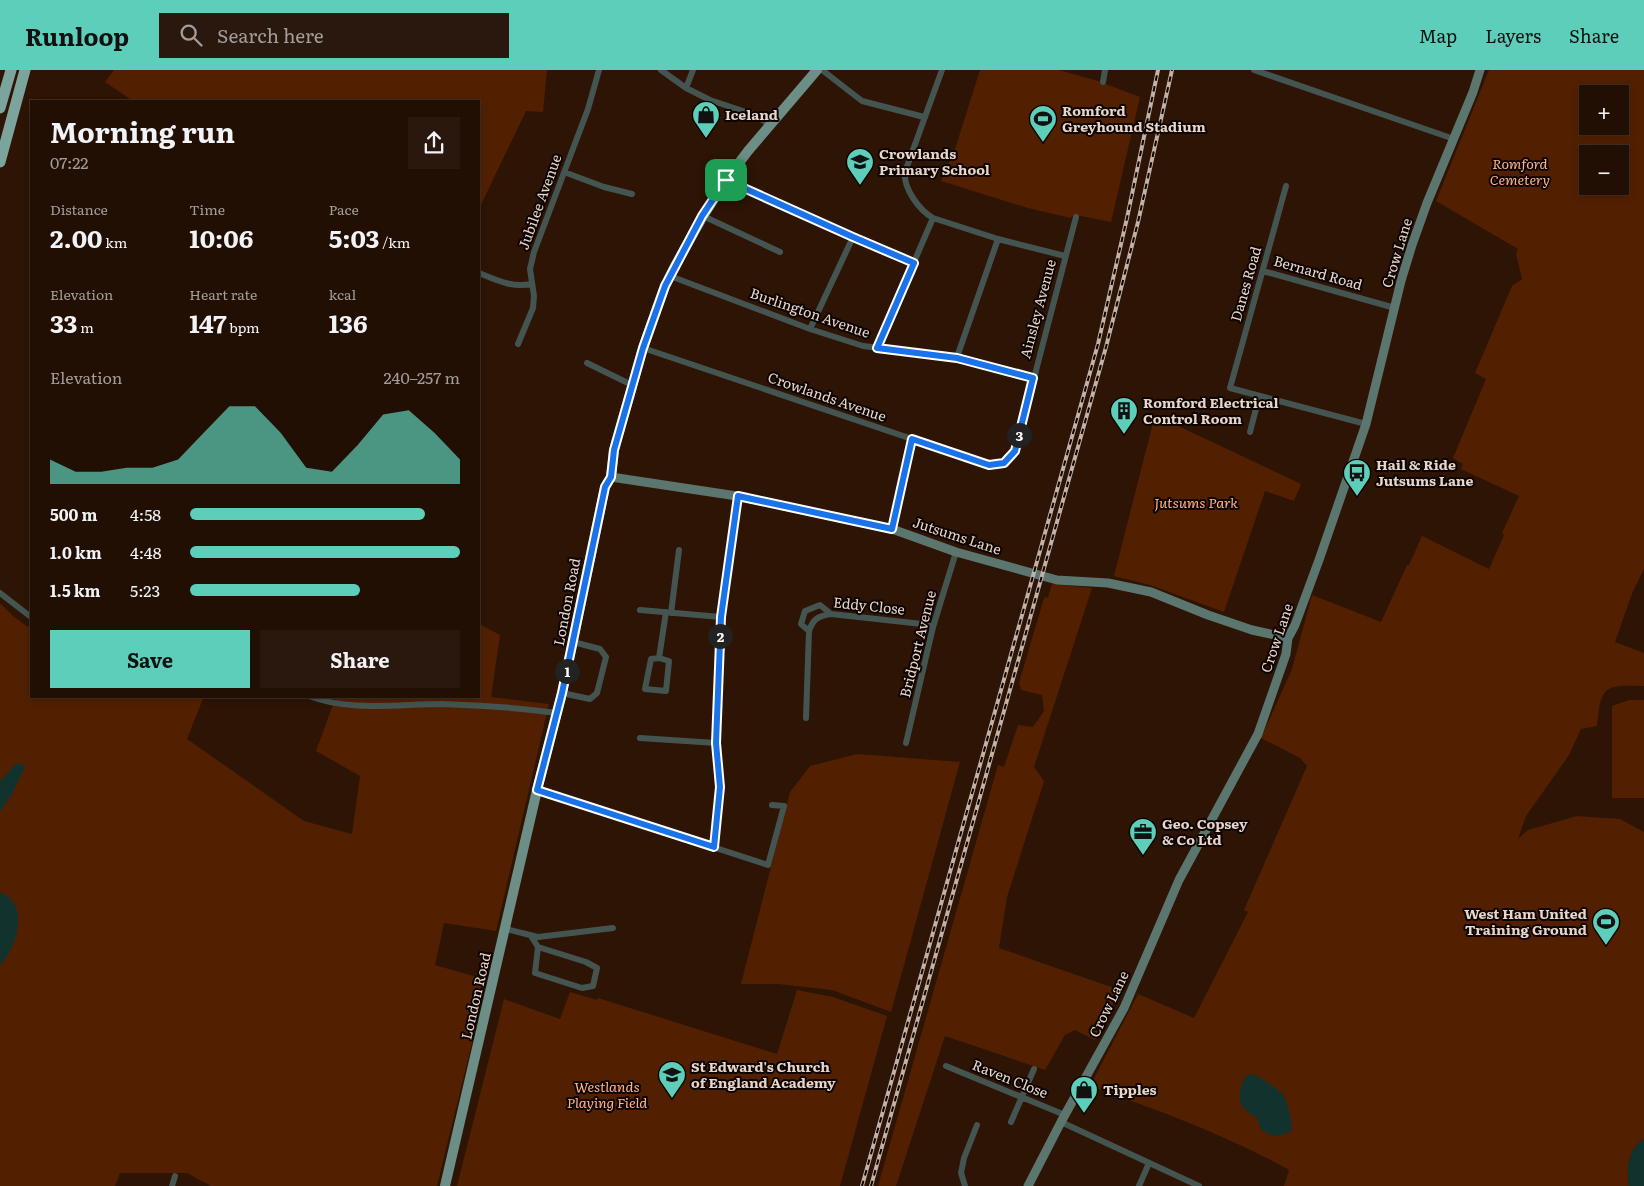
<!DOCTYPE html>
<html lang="en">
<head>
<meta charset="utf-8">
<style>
  body { margin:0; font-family:Literata,serif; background:#2a180e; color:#f1f3f6; height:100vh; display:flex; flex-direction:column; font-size:19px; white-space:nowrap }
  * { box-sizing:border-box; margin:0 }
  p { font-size:16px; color:#a29c9a }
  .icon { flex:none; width:28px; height:28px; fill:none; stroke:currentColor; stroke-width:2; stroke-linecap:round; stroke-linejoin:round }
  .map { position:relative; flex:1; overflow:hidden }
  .details { position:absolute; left:30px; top:30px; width:450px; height:598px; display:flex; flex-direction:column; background:#220f04; border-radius:0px; box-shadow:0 2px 8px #0003,0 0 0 1px #3f2f26 }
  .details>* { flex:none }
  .buttons { position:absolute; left:1579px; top:15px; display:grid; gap:10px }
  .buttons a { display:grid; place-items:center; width:50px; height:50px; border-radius:0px; background:#220f04; box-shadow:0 2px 8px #0003,0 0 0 1px #3f2f26; font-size:25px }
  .pin { position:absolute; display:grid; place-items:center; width:42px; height:42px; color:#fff; margin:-21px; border-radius:10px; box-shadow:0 2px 8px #0006 }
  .km { position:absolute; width:25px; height:25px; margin:-12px; border-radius:50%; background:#222; color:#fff; font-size:14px; line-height:25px; text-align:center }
  .round { display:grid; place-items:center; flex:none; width:52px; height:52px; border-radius:0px; background:#2a180e }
  .headline { display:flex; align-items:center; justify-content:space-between; height:85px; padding:0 20px }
  h1 { font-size:28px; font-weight:700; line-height:38px }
  .stats { display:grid; grid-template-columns:repeat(3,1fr); gap:8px; height:85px; padding:5px 20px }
  .stats div { display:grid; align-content:center }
  .stats b { font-size:25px; font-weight:700 }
  .stats small { font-size:14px; font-weight:400 }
  .stats p { font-size:14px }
  .chart { height:140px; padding:10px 20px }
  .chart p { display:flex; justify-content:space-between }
  .chart svg { width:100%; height:90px; margin-top:5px; fill:#5dceb9; opacity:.7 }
  .button { display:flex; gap:10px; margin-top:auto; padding:10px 20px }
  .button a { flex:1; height:58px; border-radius:0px; background:#5dceb9; color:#111; font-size:20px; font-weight:700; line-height:58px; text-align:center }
  .button a+a { background:#2a180e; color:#f1f3f6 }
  ul { padding:0 20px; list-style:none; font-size:16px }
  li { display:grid; grid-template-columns:80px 60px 1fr; align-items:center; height:38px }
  li i { height:12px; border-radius:6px; background:#5dceb9 }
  header { display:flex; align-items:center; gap:30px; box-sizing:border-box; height:70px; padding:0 25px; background:#5dceb9; color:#111 }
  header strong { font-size:24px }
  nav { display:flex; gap:28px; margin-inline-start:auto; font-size:18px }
  .search { width:350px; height:45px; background:#2a180e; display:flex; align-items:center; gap:12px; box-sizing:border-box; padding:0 18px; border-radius:0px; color:#a29c9a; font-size:19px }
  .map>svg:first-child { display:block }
  .green { fill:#522000; fill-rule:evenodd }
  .water { fill:#12332d }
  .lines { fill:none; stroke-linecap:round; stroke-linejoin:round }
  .street { stroke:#445551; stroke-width:6 }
  .secondary { stroke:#5b756f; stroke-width:9 }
  .primary { stroke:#6c8e86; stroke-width:10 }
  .highway { stroke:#7ba59c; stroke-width:11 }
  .rail-casing { stroke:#c3b0a6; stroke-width:4 }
  .rail { stroke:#0d0401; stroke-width:2; stroke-dasharray:5.5; stroke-linecap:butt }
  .route-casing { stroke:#fff; stroke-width:10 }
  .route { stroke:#1a73e8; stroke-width:6 }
  .labels { text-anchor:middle; stroke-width:4; stroke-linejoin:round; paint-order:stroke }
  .poi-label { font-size:14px; font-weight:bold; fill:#e8d6cd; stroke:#0d0401; text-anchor:start }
  .park-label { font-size:14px; font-style:italic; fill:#feb38a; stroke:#0d0401 }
  .street-label { font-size:14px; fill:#e8d6cd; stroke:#0d0401 }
</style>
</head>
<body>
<header>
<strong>Runloop</strong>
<div class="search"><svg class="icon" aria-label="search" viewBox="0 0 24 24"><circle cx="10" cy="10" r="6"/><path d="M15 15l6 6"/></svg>Search here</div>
<nav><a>Map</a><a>Layers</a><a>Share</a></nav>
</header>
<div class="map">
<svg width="1644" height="1116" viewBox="0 0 1644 1116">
  <rect width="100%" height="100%" fill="#2d1405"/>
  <path class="green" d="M114,0h433l-4,42 -17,-1 -47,98v-108h-346l-28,-19z
    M980,0h79l39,11 42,16 -29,125 -30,-6h-9l-1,2 -43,-10 -87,-27 14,-32z
    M1489,0h155v499l-11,22 -18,51 29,11v33c-40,-1 -43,-1 -47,40l-16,3 -12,26 -43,61 -8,23 10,-9 49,-14 43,3 24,13v307c-16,10 -18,30 -15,47h-345l5,-16c-63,-35 -131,-60 -199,-84l48,-92 56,24 54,-106 -4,-2 63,-144 -7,-8 -39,-20 31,-69 20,-74 69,27 26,-57h2l13,-29 67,33 15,-34 -2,-2 17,-37 -58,-27 2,-5 -10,-6 33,-79 -11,-6 37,-87 10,-7 -6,-25 2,-5 -82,-48zM1588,24h32v32h-32zM1588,84h32v32h-32z
    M1155,345l146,69 -7,17 -29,-10 -41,121 -74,-27 -36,-9z
    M1052,514l40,4 -58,179 10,14 -37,116 -8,51 121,42 -25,50 -20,-10 -10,5 -20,35 -100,-34 -49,150h-18l120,-421 6,2 14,-42 15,2 11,-16 -2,-16 -21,-5 -2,-7 25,-85 4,-1z
    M0,533l13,13 18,13v67h173l-17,43 117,82 48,13 8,-58 -44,-25 19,-52 -8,-3h152v-72l21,11 -9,62 58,7 -53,227 -52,-8 -9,42 49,14 -3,27 -44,180h-226l-24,-13h-67l-5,13h-115z
    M1629,630h15v98h-32v-92z
    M857,684l103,8 -69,250 -59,-22 -54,-6h-37l49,-192 20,-26z
    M797,920l36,7 54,19 -47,170h-383l47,-187 56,20 10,-27 27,8 1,-2 179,56z"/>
  <path class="water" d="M16,694h6l3,3 -12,25 -13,20v-31z
    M0,823h2c29,15 14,53 -2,73z
    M1252,1004c8,3 27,15 32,22 3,5 10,30 7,34 -2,3 -7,4 -10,5 -9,2 -14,-1 -21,-7l-3,-11c-20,-7 -22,-25 -10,-42z
    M1644,1069v47h-15c-3,-17 -1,-37 15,-47z"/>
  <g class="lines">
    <path class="street" d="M661,0l25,18 24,12 45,15 15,10
      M822,0l40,31 62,16
      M942,0l-37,102c-2,16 14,38 28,46l65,21 67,17
      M1254,0l200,69
      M1103,12l2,-12
      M686,18l7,-18
      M564,102l40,15 28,7
      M726,110l127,57 61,26
      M1286,116l-56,202 136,36
      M703,146l77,36
      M1263,201l132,37
      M479,203c17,7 33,15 52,11
      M670,206l140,53 53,17 94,11 76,21
      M810,259l43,-92
      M518,274l15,-36 1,-12 -4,-27 4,-17 54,-143 11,-39
      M643,278l346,117 15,-2 11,-12 61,-234
      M877,278l56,-130
      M957,287l41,-118
      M587,293l45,22
      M1250,362l9,-35
      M892,459l20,-90
      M0,523l31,24
      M640,540l81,7
      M671,543l8,-63
      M809,561l-8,-7 4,-13 15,-6 11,9
      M659,588l-8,1 -6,30 21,2 3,-30 -10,-3 7,-46
      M562,623l28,6 7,-6 9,-36 -6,-8 -27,-7
      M309,626c42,16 88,8 133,8 39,1 77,4 115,9
      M806,648l3,-87c4,-12 9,-15 22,-17l91,10 11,3
      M640,668l76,5
      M906,673l27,-116 23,-75
      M537,720l231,75 16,-59 -12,-1
      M714,777l6,-60 -4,-44 5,-126 16,-121
      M506,859l32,8 75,-9
      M531,866l7,11 48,15 11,6 -4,18 -11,2 -47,-15 3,-26
      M946,996l119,49
      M1011,1052l23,-53
      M1061,1052l138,64
      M172,1116l3,-10
      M965,1116l-4,-13 3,-15 13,-33
      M1139,1116l10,-23"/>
    <path class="secondary" d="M611,407l126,19 155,33 64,23 101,28 51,3 43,9 57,23 44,15 36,8
      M1028,1116l33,-64 63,-114 55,-128 79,-146 28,-80 2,-16 7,-13 24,-65 47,-136 35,-143 11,-36 15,-42 46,-111 7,-22"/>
    <path class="primary" d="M445,1116l92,-396 25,-97 43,-206 6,-10 3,-27 29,-102 22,-62 10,-20 28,-50 23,-36 22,-29 69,-81"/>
    <path class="highway" d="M0,38l11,-38
      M0,92l25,-92"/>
    <defs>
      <path id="rail" d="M862,1116l236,-842 29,-126 31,-148
        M871,1116l235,-839 32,-125 34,-152"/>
    </defs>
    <use href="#rail" class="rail-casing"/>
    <use href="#rail" class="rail"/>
  </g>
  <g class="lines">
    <defs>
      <path id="route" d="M726,110l127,57 61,26 -37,85 80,10 76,20 -18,73 -11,12 -15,2 -77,-26 -20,90 -154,-33 -17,121 -5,126 4,44 -6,60 -177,-57 25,-97 43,-206 6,-10 3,-27 29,-102 22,-62 37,-70z"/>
    </defs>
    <use href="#route" class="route-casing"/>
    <use href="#route" class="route"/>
  </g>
  <defs>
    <symbol id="shop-pin" viewBox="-11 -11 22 30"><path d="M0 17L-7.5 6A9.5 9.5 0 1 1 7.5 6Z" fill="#5dceb9" stroke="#0d0401"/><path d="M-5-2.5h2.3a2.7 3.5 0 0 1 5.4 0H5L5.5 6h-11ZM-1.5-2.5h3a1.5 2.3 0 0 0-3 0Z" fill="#111"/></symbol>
    <symbol id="stadium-pin" viewBox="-11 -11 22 30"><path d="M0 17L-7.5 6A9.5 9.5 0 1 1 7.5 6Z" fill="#5dceb9" stroke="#0d0401"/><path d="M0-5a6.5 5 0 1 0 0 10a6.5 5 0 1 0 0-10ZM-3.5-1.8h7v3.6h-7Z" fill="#111"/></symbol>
    <symbol id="school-pin" viewBox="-11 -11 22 30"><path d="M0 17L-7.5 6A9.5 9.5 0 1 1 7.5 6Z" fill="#5dceb9" stroke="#0d0401"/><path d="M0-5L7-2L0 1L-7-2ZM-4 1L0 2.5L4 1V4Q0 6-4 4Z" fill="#111"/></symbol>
    <symbol id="building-pin" viewBox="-11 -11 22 30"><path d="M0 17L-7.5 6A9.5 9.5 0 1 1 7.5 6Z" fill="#5dceb9" stroke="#0d0401"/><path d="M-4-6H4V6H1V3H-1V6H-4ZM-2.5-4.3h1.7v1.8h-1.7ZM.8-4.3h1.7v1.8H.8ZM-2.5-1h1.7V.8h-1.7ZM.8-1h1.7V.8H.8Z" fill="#111"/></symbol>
    <symbol id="bus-pin" viewBox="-11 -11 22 30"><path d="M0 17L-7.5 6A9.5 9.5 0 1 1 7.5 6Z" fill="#5dceb9" stroke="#0d0401"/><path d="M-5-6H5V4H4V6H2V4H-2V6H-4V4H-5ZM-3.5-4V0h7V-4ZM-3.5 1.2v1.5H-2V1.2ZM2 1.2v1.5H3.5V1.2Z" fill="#111"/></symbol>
    <symbol id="office-pin" viewBox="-11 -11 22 30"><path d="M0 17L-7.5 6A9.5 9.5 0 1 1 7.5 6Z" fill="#5dceb9" stroke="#0d0401"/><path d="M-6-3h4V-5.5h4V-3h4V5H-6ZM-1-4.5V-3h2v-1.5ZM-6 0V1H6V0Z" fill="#111"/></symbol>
  </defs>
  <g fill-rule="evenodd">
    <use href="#shop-pin" x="690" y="29" width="32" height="43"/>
    <use href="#stadium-pin" x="1027" y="33" width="32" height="43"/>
    <use href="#school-pin" x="844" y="76" width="32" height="43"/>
    <use href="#building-pin" x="1108" y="325" width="32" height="43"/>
    <use href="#bus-pin" x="1341" y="387" width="32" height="43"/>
    <use href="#office-pin" x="1127" y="746" width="32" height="43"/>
    <use href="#stadium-pin" x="1590" y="836" width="32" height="43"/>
    <use href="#school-pin" x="656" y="989" width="32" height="43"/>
    <use href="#shop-pin" x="1068" y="1004" width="32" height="43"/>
  </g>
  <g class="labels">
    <g class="poi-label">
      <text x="1062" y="46">Romford<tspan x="1062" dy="16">Greyhound Stadium</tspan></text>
      <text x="725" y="50">Iceland</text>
      <text x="879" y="89">Crowlands<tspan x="879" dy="16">Primary School</tspan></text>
      <text x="1143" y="338">Romford Electrical<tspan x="1143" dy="16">Control Room</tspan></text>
      <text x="1376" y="400">Hail &amp; Ride<tspan x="1376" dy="16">Jutsums Lane</tspan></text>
      <text x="1162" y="759">Geo. Copsey<tspan x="1162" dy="16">&amp; Co Ltd</tspan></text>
      <text x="1587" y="849" text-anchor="end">West Ham United<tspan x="1587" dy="16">Training Ground</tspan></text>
      <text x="691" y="1002">St Edward's Church<tspan x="691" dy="16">of England Academy</tspan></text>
      <text x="1103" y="1025">Tipples</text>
    </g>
    <g class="park-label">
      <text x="1520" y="99">Romford<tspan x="1520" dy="16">Cemetery</tspan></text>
      <text x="1196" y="438">Jutsums Park</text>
      <text x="607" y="1022">Westlands<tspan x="607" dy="16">Playing Field</tspan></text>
    </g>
    <g class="street-label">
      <text transform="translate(540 132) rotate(-70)" y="5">Jubilee Avenue</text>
      <text transform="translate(1397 183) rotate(-73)" y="5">Crow Lane</text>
      <text transform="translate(1318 203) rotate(16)" y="5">Bernard Road</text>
      <text transform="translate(1246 214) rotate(-74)" y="5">Danes Road</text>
      <text transform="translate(1038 239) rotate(-75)" y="5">Ainsley Avenue</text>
      <text transform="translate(810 243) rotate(19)" y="5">Burlington Avenue</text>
      <text transform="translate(827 327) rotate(19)" y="5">Crowlands Avenue</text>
      <text transform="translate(957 466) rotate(18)" y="5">Jutsums Lane</text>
      <text transform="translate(567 532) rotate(-79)" y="5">London Road</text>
      <text transform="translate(869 536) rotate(6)" y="5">Eddy Close</text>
      <text transform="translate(1277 568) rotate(-71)" y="5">Crow Lane</text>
      <text transform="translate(918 574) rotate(-76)" y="5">Bridport Avenue</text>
      <text transform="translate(476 926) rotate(-77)" y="5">London Road</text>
      <text transform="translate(1109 934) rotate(-64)" y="5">Crow Lane</text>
      <text transform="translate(1010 1009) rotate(22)" y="5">Raven Close</text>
    </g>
  </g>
</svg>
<div class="buttons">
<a>+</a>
<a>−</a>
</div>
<div class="pin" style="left:726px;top:110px;background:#1e9e55"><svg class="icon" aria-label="arrive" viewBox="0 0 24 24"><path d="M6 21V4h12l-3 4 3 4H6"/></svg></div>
<b class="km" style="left:567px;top:601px">1</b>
<b class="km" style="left:720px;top:566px">2</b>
<b class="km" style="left:1019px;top:365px">3</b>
<section class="details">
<div class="headline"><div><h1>Morning run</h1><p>07:22</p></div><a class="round"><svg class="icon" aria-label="share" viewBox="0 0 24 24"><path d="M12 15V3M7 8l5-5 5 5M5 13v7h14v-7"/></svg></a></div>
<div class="stats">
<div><p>Distance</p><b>2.00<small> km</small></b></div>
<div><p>Time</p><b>10:06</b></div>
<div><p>Pace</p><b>5:03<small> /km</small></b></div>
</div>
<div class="stats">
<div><p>Elevation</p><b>33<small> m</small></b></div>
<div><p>Heart rate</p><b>147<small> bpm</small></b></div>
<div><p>kcal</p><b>136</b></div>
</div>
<div class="chart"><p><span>Elevation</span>240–257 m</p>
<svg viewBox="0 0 160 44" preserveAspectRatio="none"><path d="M0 44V32L10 38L20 38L30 36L40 36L50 32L60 19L70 6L80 6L90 19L100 36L110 38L120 25L130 10L140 8L150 19L160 32V44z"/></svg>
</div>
<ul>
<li><b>500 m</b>4:58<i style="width:87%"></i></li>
<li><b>1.0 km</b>4:48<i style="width:100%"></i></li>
<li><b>1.5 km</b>5:23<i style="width:63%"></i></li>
</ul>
<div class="button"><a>Save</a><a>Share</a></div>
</section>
</div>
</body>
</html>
